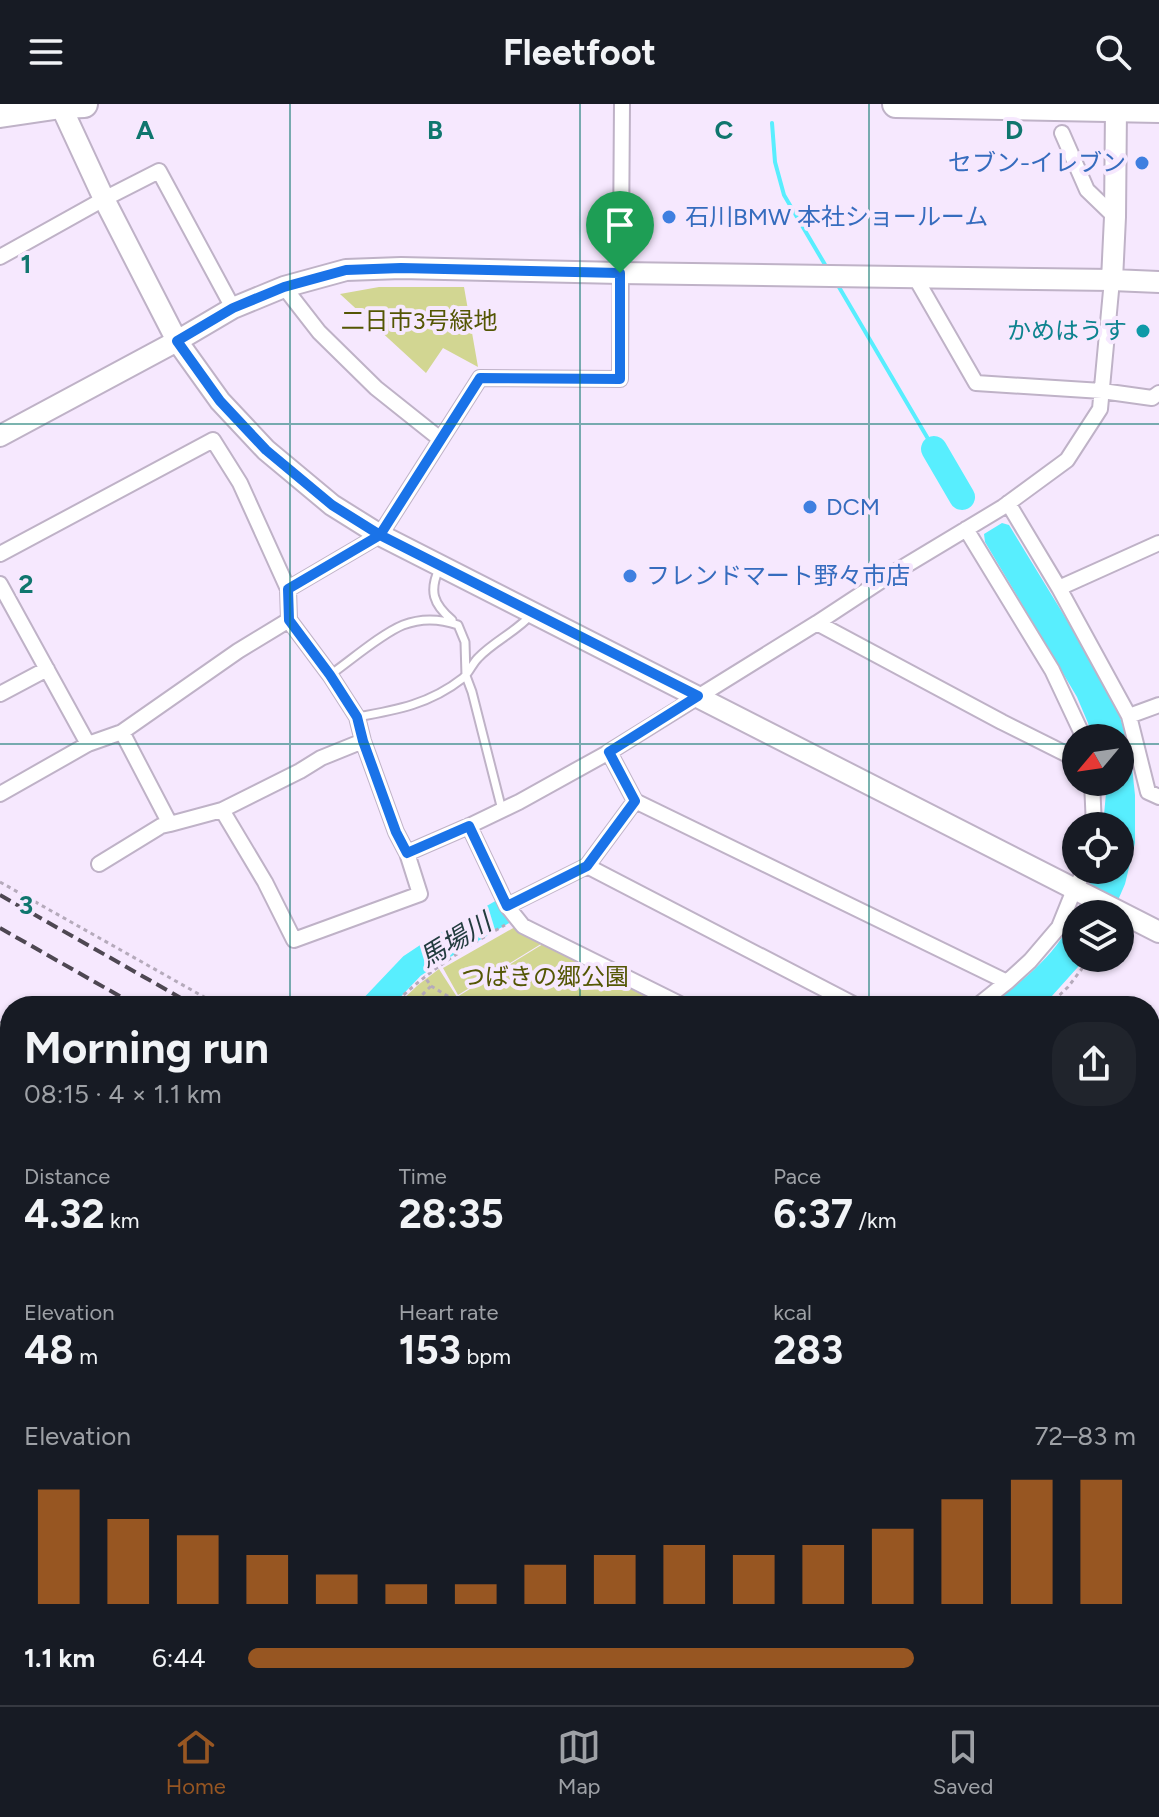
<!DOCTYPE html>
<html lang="en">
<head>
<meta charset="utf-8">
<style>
  body { margin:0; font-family:Figtree,"Noto Sans JP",sans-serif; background:#20242c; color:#f1f3f6; height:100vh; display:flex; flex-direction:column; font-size:30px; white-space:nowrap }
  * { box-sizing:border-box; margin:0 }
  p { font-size:26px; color:#9ea1a6 }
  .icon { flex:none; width:44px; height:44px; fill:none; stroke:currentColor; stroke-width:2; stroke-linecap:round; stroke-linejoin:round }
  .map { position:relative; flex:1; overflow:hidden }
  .panel { position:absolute; left:0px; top:892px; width:1160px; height:710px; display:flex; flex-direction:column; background:#171b24; border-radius:32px 32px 0 0; box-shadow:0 2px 6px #0004 }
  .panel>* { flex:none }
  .needle { width:52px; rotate:241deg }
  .buttons { position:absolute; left:1062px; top:620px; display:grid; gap:16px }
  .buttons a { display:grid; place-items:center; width:72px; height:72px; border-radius:50%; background:#171b24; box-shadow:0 2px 6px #0004; font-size:40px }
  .pin { position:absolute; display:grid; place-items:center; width:68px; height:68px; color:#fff; margin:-82px -34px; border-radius:50% 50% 50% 0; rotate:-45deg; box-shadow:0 0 8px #0007 }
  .pin .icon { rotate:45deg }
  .round { display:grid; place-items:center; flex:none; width:84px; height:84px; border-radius:32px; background:#20242c }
  .overview { display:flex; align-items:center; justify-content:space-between; height:136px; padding:0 24px }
  h1 { font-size:44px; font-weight:700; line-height:60px }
  .figures { display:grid; grid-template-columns:repeat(3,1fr); gap:12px; height:136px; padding:8px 24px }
  .figures div { display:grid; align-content:center }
  .figures b { font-size:40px; font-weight:700 }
  .figures small { font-size:22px; font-weight:400 }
  .figures p { font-size:22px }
  .chart { height:224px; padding:16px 24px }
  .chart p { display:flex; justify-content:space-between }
  .chart svg { width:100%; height:144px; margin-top:8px; stroke:#975622; stroke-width:6 }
  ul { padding:0 24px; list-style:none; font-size:26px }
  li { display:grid; grid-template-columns:128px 96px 1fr; align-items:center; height:60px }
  li i { height:20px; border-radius:10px; background:#975622 }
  header { display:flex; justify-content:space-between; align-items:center; height:104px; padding:0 24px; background:#171b24; font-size:36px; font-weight:700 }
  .tabs { display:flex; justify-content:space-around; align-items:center; height:112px; border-top:2px solid #363941; background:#171b24; font-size:22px; color:#9ea1a6 }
  .tabs a { display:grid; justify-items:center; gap:4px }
  .tabs .on { color:#975622 }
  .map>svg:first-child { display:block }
  .green { fill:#d2d692 }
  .water { fill:#58eefe }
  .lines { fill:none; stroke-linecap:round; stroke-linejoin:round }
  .stream { stroke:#58eefe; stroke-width:4 }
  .river { stroke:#58eefe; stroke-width:26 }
  .lane-casing { stroke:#bfb2c7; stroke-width:11 }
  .street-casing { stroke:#bfb2c7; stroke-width:18 }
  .secondary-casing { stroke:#bfb2c7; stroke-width:24 }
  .highway-casing { stroke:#bfb2c7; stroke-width:30 }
  .path { stroke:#b5aabb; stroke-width:3; stroke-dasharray:4 4; stroke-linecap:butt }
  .lane { stroke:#fff; stroke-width:7 }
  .street { stroke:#fff; stroke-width:14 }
  .secondary { stroke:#fff; stroke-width:20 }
  .highway { stroke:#fff; stroke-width:26 }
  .rail { stroke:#4e4752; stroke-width:4; stroke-dasharray:12 6; stroke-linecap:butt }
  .route-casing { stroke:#fff; stroke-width:16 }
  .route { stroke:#1a73e8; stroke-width:10 }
  .grid { fill:none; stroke:#0f766e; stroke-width:2; stroke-opacity:0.55 }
  .shop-dot { fill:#3f7fe0; stroke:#f6e8fe; stroke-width:3 }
  .culture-dot { fill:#0f9aa8; stroke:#f6e8fe; stroke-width:3 }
  .labels { text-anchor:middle; stroke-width:8; stroke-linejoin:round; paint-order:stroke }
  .shop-label { font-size:24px; fill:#366cbe; stroke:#f6e8fe; text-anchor:start }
  .park-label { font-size:24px; fill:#545604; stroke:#f6e8fe }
  .culture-label { font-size:24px; fill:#0d838f; stroke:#f6e8fe; text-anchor:end }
  .water-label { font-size:26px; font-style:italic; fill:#233c3f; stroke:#f6e8fe }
  .grid-label { font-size:26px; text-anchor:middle; font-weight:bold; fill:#0f766e; stroke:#f6e8fe; stroke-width:8; stroke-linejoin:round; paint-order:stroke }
</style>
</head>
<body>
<header><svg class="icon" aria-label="menu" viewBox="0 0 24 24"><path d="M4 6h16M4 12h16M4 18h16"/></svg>Fleetfoot<svg class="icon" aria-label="search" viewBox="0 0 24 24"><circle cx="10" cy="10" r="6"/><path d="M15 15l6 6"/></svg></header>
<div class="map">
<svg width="1159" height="1601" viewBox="0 0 1159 1601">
  <rect width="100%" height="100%" fill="#f6e8fe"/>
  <path class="green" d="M379,183h85l14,80 -35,-19 -17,25 -86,-79z
    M515,823l26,17 -83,51 -15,-27z
    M543,840l121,62h-268l22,-21 21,-16 18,28z
    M1150,1051l9,5v129l-9,1z
    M10,1213v105l-10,5v-104z"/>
  <path class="water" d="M1002,419l7,2 89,146 21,43 11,34 5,47v48l-10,41 -13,30h-36v44h10l-43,48h-52c24,-21 52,-40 70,-67 14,-21 24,-45 34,-69h25v-44h-17l3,-33 -3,-11h17v-44h-28l-4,-15 -11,-26 -92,-155 -1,-8z"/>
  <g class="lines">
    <path class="stream" d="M772,19l3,39 9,33 43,73
      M836,178l98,167"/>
    <path class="river" d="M934,345l28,48
      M374,902l38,-40 21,-14 71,-41
      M0,1036l10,2
      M1150,1216l9,-2
      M10,1601l8,-9"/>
    <defs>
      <path id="lane" d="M439,465c-10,22 -6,35 13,51
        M330,571c20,-14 51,-41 73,-50 18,-7 38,-6 55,0l7,17 1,34 6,16 30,118
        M357,613c40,-7 73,-13 106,-39 6,-5 9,-14 15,-20 16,-17 38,-26 54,-44"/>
      <path id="street" d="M1062,29l25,57 28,27
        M0,153l104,-58 55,-28 74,137
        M915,173l61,106 126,8 50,7 7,-5
        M284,183l35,45 57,56 64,51
        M1008,399l51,85 70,128 19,76 11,5
        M966,425l86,141 32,68
        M0,450l213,-114 27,43 48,106 1,31 41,55 27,42 6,24 33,91 11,21 62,-27 50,-24 90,-50 208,-129 73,-48 113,-68 64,-47 33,-51 12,-129
        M0,480l88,160
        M1059,484l100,-45
        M288,485l92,-54 100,-157 140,1 2,-275
        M817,519l185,99 74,37
        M0,590l47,-25
        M1129,612l30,-11
        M122,628l116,-81 51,-31
        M609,648l26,49
        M1092,678l2,44
        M0,690l88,-50 34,-12 48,92 52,-14 78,-39 21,-13 42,-17
        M222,706l43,72 29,58 126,-46 -13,-41
        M469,722l38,80 80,-40 48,-65 372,181 23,-21 29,-34 15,-37 11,-20
        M99,760l62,-38 9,-2
        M587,762l270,140
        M507,802l16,20 161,80
        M977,902l30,-24
        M0,926l10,6
        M1150,984l9,-17
        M1150,1046l9,4
        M0,1212l10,-6
        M0,1336l10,-6
        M0,1374l10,-5
        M0,1448l10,20
        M1150,1552l9,-5
        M0,1563l10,-5
        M456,1592l5,9
        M1056,1601l17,-9"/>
      <path id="secondary" d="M60,0l44,95 73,142 43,60 46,49 66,55 48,30 779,397
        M1112,176l3,-63 1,-109
        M0,332l177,-95 56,-33 51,-21 62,-17 55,-2 219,5 492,7 47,2
        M0,1065l10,12
        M195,1592l3,9"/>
      <path id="highway" d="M896,0l263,5
        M0,10l61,-9 23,-1"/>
    </defs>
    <use href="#lane" class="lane-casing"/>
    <use href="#street" class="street-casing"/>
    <use href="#secondary" class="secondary-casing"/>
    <use href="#highway" class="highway-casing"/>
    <path class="path" d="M0,778l220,124
      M431,882l33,20
      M392,902c33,-33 72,-58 113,-81
      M411,902l20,-20 -7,-10
      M592,902h34
      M1048,902l20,-19 22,-29
      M0,1026l10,1
      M1150,1072h9
      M1150,1174l9,-1
      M0,1583l5,-7
      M999,1592l5,9"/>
    <use href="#lane" class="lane"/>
    <use href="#street" class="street"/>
    <use href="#secondary" class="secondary"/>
    <use href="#highway" class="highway"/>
    <path class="rail" d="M0,791l195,111
      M0,824l137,78
      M1150,1457l9,5
      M1150,1490l9,5"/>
  </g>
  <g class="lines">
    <defs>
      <path id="route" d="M620,169v106l-140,-1 -100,157 -92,54 1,31 41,55 27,42 6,24 33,91 11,21 62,-27 38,80 80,-40 48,-65 -26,-49 89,-56 -318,-161 -48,-30 -66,-55 -46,-49 -43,-60 56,-33 51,-21 62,-17 55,-2 219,5"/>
    </defs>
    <use href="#route" class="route-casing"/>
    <use href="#route" class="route"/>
  </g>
  <path class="grid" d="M290,0v902M580,0v902M869,0v902M0,320h1159M0,640h1076M1120,640h39M0,961h10M1150,961h9M0,1281h10M1150,1281h9M290,1592v9M580,1592v9M869,1592v9"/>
  <g class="shop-dot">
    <circle cx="1142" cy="59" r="8"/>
    <circle cx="669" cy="113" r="8"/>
    <circle cx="810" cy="403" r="8"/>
    <circle cx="630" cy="472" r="8"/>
  </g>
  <circle class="culture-dot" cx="1143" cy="227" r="8"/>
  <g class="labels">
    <g class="shop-label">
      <text x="1126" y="67" text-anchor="end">セブン-イレブン</text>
      <text x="685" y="121">石川BMW 本社ショールーム</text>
      <text x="826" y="411">DCM</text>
      <text x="646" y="480">フレンドマート野々市店</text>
    </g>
    <g class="park-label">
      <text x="419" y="225">二日市3号緑地</text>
      <text x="545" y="881">つばきの郷公園</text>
    </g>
    <g class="culture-label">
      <text x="1127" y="235">かめはうす</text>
    </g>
    <g class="water-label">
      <text transform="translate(455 836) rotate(-31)" y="9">馬場川</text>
    </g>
  </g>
  <g class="grid-label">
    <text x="145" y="35">A</text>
    <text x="435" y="35">B</text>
    <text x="724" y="35">C</text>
    <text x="1014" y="35">D</text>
    <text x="26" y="169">1</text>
    <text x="26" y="489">2</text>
    <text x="26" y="810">3</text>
  </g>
</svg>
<div class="buttons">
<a><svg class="needle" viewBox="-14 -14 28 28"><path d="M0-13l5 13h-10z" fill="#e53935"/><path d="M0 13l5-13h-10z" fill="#9ea1a6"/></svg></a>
<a><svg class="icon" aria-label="locate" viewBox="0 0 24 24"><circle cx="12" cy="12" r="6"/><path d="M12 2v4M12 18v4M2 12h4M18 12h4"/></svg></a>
<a><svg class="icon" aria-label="layers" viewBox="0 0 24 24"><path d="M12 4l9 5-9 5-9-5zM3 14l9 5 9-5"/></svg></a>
</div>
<div class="pin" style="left:620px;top:169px;background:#1e9e55"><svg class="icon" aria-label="arrive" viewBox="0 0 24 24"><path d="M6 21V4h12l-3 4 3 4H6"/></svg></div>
<section class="panel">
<div class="overview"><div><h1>Morning run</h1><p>08:15 · 4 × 1.1 km</p></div><a class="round"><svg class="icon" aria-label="share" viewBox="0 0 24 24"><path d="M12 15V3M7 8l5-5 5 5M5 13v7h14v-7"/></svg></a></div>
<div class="figures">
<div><p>Distance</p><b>4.32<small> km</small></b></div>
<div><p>Time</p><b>28:35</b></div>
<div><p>Pace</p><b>6:37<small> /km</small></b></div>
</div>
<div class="figures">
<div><p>Elevation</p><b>48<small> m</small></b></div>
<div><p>Heart rate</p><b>153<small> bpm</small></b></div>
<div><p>kcal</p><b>283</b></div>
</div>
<div class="chart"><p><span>Elevation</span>72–83 m</p>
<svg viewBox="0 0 160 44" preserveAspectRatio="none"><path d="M5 44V9M15 44V18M25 44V23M35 44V29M45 44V35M55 44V38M65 44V38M75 44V32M85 44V29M95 44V26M105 44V29M115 44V26M125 44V21M135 44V12M145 44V6M155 44V6"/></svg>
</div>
<ul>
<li><b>1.1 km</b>6:44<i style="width:75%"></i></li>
</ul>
</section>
</div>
<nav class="tabs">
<a class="on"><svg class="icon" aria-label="home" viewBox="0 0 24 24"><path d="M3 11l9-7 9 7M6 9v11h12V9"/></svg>Home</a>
<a><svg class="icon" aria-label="map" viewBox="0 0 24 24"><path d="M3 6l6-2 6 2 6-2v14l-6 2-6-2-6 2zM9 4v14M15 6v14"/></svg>Map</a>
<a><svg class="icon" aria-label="saved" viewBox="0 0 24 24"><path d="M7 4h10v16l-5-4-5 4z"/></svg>Saved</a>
</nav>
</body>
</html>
